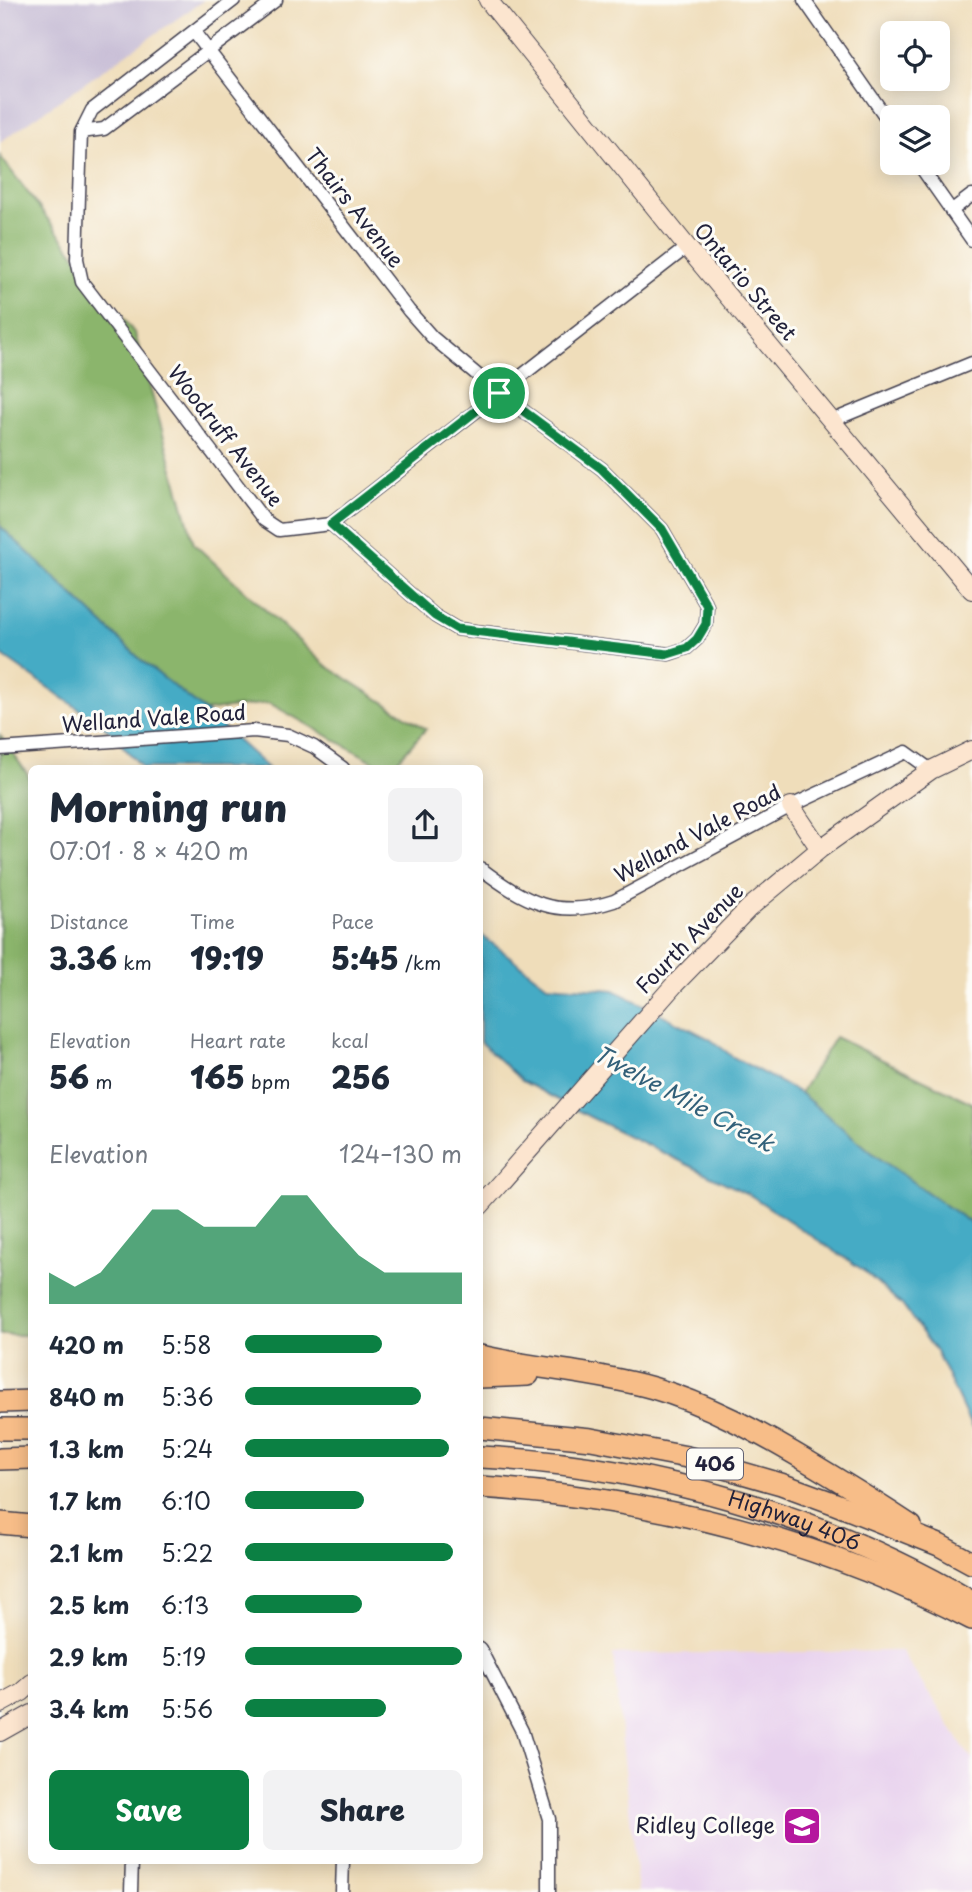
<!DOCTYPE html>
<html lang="en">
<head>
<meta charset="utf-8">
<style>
  body { margin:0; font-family:"Playpen Sans",sans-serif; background:#f2f2f3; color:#1f2937; height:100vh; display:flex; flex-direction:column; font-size:26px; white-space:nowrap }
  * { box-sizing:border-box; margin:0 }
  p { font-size:23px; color:#747a83 }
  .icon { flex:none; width:38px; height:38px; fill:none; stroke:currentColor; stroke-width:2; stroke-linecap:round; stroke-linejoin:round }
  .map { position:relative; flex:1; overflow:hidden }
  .panel { position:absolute; left:28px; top:765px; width:455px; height:1099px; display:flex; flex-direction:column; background:#fff; border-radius:10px; box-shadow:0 4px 18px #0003 }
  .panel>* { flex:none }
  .buttons { position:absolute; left:880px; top:21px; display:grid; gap:14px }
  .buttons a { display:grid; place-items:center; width:70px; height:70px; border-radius:10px; background:#fff; box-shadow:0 4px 18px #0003; font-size:35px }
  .pin { position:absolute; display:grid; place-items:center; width:60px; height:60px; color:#fff; margin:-30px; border:4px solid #fff; border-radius:50%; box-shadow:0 2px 7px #0007 }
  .round { display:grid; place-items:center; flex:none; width:74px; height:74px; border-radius:10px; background:#f2f2f3 }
  .overview { display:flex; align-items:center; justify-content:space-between; height:119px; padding:0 21px }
  h1 { font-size:38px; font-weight:800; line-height:52px }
  .metrics { display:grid; grid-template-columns:repeat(3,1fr); gap:10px; height:119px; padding:7px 21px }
  .metrics div { display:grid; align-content:center }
  .metrics b { font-size:30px; font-weight:800 }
  .metrics small { font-size:19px; font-weight:400 }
  .metrics p { font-size:19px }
  .chart { height:196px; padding:14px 21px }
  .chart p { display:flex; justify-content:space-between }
  .chart svg { width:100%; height:126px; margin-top:7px; fill:#0b8043; opacity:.7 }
  .action { display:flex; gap:14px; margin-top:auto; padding:14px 21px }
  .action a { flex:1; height:80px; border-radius:10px; background:#0b8043; color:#fff; font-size:28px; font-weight:800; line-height:80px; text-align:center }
  .action a+a { background:#f2f2f3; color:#1f2937 }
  ul { padding:0 21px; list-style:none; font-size:23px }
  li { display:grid; grid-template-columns:112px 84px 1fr; align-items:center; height:52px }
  li i { height:18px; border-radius:9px; background:#0b8043 }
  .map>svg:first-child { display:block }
  .built { fill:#e8d2ee }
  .industrial { fill:#c9bfd7 }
  .forest { fill:#8bb56c; stroke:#566c54; stroke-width:2 }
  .water { fill:#45abc5; stroke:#346680; stroke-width:2 }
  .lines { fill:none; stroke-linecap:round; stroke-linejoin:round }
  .minor-casing { stroke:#413e4e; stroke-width:15 }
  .secondary-casing { stroke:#413e4e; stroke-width:20 }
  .motorway-casing { stroke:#413e4e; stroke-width:24 }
  .minor { stroke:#fff; stroke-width:12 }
  .secondary { stroke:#fce5cf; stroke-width:18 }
  .motorway { stroke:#f7bd88; stroke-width:21 }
  .route-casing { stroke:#fff; stroke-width:14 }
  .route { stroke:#0b8043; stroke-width:9 }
  .labels { text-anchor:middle; stroke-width:6; stroke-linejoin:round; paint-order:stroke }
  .shield { fill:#fdfcf7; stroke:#646373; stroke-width:2 }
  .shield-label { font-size:19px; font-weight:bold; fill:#22223b }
  .street-label { font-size:21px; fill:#22223b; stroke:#fdfcf7 }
  .poi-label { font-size:21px; fill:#22223b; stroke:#fdfcf7; text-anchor:end }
  .water-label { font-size:23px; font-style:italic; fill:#326079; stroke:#fdfcf7 }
</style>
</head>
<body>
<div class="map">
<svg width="972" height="1892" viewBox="0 0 972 1892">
  <rect width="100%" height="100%" fill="#fdfcf7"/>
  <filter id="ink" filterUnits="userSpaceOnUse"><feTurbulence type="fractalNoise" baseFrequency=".0143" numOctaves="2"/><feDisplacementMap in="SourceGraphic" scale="14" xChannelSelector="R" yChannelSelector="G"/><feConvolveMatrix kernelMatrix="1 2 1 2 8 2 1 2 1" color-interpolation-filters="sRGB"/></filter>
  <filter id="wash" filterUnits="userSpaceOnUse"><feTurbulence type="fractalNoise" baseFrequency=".00686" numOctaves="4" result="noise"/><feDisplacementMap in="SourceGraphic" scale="28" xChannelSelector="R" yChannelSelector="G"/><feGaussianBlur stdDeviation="1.57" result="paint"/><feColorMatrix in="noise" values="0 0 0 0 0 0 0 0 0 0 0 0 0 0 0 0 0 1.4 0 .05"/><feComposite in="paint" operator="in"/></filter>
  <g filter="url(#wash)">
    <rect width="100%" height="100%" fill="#efddba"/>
    <path class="built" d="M901,1651l71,109v132h-334l-25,-238z"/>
    <path class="industrial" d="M0,0h204l-204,142z"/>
    <path class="forest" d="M0,156l135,178 59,210 131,121 101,64 -35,39h-6l-116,-65 -64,8 -64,-51 -141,-134z
      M0,735l28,40 3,11v549h-31z
      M835,1037l137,66v121l-96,-68 -76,-63z"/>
    <path class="water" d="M0,526l141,134 64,51 63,57h-125l-37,-40 -106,-74z
      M480,934l67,51 67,5 96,49 23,18 67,36 76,63 96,68v204l-35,-75 -35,-48 -39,-35 -113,-75 -160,-78 -68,-36 -42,-39z"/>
  </g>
  <g filter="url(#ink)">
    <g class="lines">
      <defs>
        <path id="minor" d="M234,0l-142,110 -11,22 -4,127 5,23 182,238 15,10 52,-6 356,-277
          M804,0l88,126
          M194,32l215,279 23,26 67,56 103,76 60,60 45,77 -1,18 -9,15 -10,9 -18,6 -212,-25 -22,-13 -104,-92
          M81,132l23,-3 172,-129
          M918,163l54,77
          M951,211l21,-16
          M831,421l141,-58
          M0,749l254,-18 34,4 26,12 29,21
          M480,868c45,34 77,52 134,33l177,-95 115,-54 25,18
          M480,1649l42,82 27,88v73
          M131,1892l1,-32
          M342,1892l1,-32"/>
        <path id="secondary" d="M488,0l199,247 285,343
          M791,806l29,43
          M480,1206l195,-222 74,-76 71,-59 111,-79 41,-20
          M0,1704l22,-12 10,-9
          M0,1732l32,-18"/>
        <g id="motorway">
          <path d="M480,1356c57,13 116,16 173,32 55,16 105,44 154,73 35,21 70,42 104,65"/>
          <path d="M480,1377l48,-2"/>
          <path d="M0,1402l32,-1"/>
          <path d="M480,1428l111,11 96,18 94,27 52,19 106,42 33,18"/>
          <path d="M0,1429h32"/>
          <path id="s1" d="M480,1457c170,8 344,58 492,145"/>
          <path d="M0,1459l32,-1"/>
          <path d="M480,1487c172,11 339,52 492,132"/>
          <path d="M0,1523l32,3"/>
        </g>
      </defs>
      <use href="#minor" class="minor-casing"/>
      <use href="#secondary" class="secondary-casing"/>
      <use href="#motorway" class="motorway-casing"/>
      <use href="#minor" class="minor"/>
      <use href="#secondary" class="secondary"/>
      <use href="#motorway" class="motorway"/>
    </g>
  </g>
  <g class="lines" filter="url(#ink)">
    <defs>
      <path id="route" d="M499,393l103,76 60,60 45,77 -1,18 -9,15 -10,9 -19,6 -211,-25 -22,-13 -104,-92z"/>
    </defs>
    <use href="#route" class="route-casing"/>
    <use href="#route" class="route"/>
  </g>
  <defs>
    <symbol id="school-square" viewBox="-11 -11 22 22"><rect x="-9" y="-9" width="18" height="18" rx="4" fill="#b5179e" stroke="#fdfcf7"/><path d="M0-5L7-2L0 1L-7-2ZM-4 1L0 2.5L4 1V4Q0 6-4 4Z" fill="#fff"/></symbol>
  </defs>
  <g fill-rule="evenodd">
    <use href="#school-square" x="780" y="1804" width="44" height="44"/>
  </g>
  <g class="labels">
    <rect class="shield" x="687" y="1448.5" width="56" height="31" rx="5"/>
    <g class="shield-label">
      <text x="715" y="1471">406</text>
    </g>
    <g class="street-label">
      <text transform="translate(354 208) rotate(52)" y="7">Thairs Avenue</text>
      <text transform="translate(745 282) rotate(50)" y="7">Ontario Street</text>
      <text transform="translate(225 436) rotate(52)" y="7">Woodruff Avenue</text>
      <text transform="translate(154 719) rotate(-4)" y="7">Welland Vale Road</text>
      <text transform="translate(698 834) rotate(-28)" y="7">Welland Vale Road</text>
      <text transform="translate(690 939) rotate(-46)" y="7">Fourth Avenue</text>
      <text dy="7" stroke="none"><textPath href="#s1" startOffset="322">Highway 406</textPath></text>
    </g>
    <g class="poi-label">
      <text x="775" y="1833">Ridley College</text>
    </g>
    <g class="water-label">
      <text transform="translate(684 1099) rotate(28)" y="8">Twelve Mile Creek</text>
    </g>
  </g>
</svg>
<div class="buttons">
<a><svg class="icon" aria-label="locate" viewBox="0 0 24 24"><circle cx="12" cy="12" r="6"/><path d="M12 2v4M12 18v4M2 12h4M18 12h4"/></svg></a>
<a><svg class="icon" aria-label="layers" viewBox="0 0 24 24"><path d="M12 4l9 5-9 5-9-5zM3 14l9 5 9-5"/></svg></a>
</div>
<div class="pin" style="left:499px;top:393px;background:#1e9e55"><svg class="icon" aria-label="arrive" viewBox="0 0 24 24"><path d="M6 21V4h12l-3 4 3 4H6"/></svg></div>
<section class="panel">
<div class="overview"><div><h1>Morning run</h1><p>07:01 · 8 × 420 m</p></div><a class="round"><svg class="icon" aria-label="share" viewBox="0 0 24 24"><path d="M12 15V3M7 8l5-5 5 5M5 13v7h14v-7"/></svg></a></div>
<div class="metrics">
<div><p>Distance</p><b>3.36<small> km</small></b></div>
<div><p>Time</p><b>19:19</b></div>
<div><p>Pace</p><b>5:45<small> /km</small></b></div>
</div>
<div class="metrics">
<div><p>Elevation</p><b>56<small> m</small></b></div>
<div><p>Heart rate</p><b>165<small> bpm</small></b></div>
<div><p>kcal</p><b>256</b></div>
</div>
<div class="chart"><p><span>Elevation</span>124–130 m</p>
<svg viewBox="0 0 160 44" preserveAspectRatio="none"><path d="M0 44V33L10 38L20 33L30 22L40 11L50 11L60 17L70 17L80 17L90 6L100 6L110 17L120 27L130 33L140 33L150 33L160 33V44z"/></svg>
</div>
<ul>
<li><b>420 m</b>5:58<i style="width:63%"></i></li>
<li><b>840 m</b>5:36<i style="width:81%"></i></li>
<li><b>1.3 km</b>5:24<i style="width:94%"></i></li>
<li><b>1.7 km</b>6:10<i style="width:55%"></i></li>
<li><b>2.1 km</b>5:22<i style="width:96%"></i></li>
<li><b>2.5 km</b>6:13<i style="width:54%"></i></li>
<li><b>2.9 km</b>5:19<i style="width:100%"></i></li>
<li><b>3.4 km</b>5:56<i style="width:65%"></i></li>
</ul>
<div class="action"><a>Save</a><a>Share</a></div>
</section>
</div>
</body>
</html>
